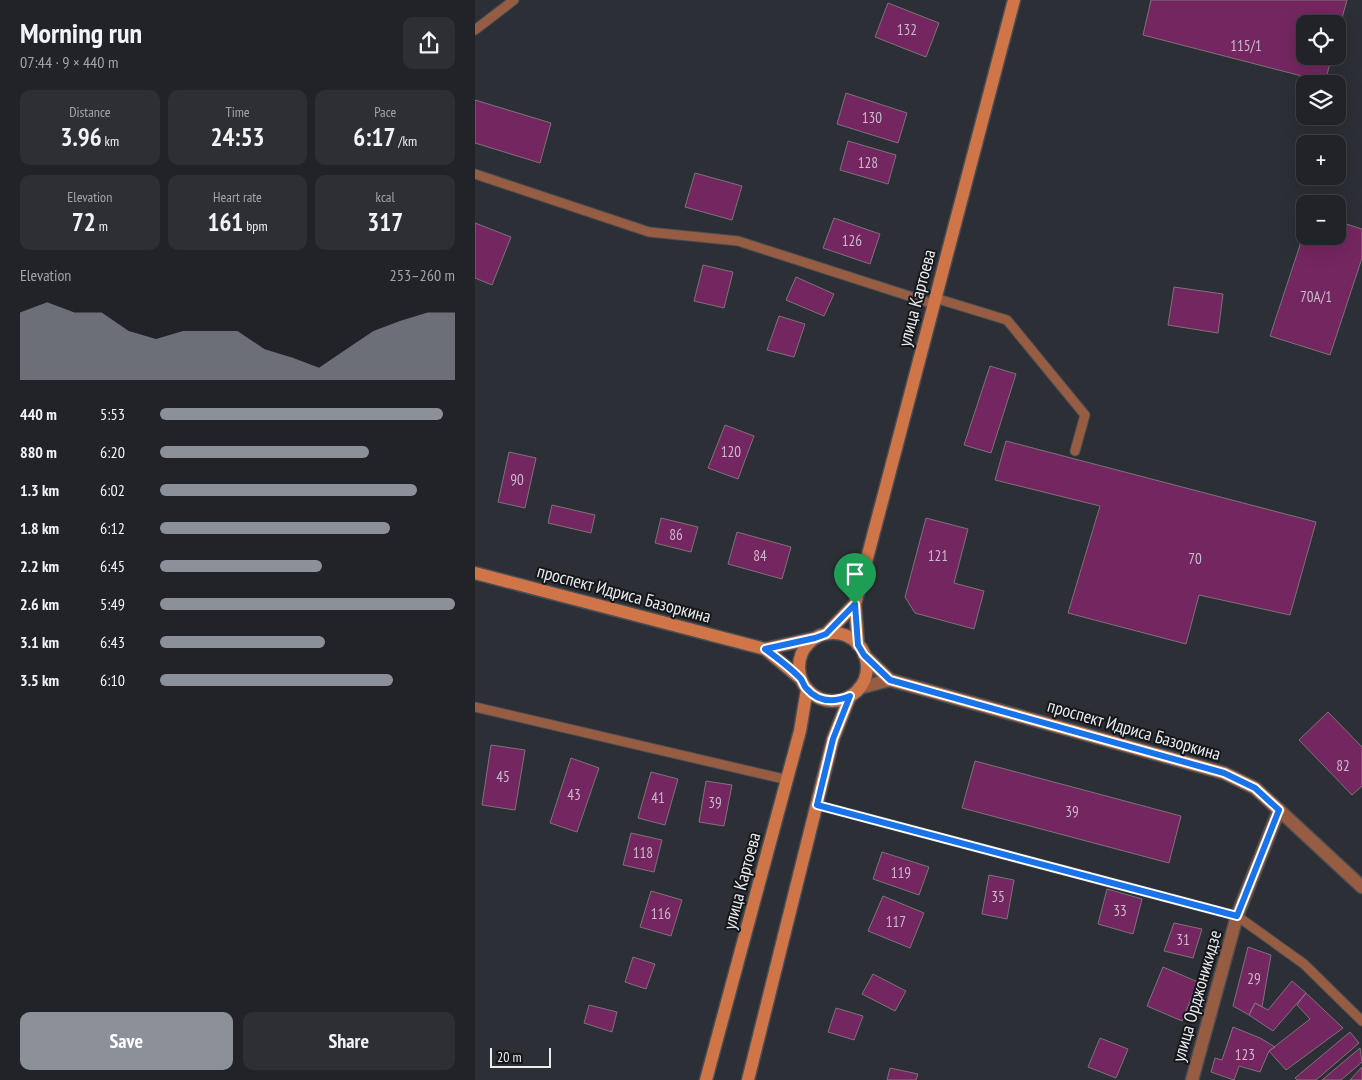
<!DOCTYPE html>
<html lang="en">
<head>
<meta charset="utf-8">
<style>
  body { margin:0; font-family:"PT Sans Narrow",sans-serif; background:#2d2f34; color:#f1f3f6; height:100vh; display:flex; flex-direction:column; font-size:19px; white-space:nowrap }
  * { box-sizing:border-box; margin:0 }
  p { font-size:16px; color:#a2a4a8 }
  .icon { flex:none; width:28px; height:28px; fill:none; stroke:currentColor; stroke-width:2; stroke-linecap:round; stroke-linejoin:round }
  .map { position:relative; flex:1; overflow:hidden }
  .sheet { display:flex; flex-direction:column; background:#212328; width:475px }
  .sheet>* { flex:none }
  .tools { position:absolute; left:821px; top:15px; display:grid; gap:10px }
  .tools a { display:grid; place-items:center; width:50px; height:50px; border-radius:10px; background:#212328; box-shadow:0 5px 20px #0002,0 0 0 1px #3e4045; font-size:25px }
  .scale { position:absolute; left:15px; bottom:12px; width:61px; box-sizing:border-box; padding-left:5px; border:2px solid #e8ebef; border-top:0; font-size:14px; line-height:18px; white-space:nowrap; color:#e8ebef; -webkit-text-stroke:4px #16171b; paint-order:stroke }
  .pin { position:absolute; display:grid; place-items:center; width:42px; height:42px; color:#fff; margin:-51px -21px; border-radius:50% 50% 50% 0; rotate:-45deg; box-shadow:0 0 5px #0007 }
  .pin .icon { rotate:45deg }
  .round { display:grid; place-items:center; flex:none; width:52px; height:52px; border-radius:10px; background:#2d2f34 }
  .head { display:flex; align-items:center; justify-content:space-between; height:85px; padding:0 20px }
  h1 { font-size:28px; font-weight:700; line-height:38px }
  .figures { display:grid; grid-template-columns:repeat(3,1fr); gap:8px; height:85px; padding:5px 20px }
  .figures div { display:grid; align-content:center; border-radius:10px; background:#2d2f34; text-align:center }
  .figures b { font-size:25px; font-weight:700 }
  .figures small { font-size:14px; font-weight:400 }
  .figures p { font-size:14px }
  .chart { height:140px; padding:10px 20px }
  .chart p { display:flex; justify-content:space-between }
  .chart svg { width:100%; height:90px; margin-top:5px; fill:#8c9099; opacity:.7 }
  .button { display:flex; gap:10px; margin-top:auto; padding:10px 20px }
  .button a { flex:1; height:58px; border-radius:10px; background:#8c9099; color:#fff; font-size:20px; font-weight:700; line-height:58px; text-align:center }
  .button a+a { background:#2d2f34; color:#f1f3f6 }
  ul { padding:0 20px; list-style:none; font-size:16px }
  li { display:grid; grid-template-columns:80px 60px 1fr; align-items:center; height:38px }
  li i { height:12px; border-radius:6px; background:#8c9099 }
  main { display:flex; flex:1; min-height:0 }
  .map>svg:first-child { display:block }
  .building { fill:#742660; stroke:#7c7379 }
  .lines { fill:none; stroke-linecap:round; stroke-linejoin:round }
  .service-casing { stroke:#4a4d54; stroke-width:11 }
  .minor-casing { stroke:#4a4d54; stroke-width:15 }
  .tertiary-casing { stroke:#4a4d54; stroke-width:15 }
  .secondary-casing { stroke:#4a4d54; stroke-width:15 }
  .service { stroke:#965d42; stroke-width:9 }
  .minor { stroke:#965d42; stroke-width:12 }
  .tertiary { stroke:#965d42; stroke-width:12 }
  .secondary { stroke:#d07548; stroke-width:12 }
  .route-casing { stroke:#fff; stroke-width:10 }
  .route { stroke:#1a73e8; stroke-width:6 }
  .labels { text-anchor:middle; stroke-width:4; stroke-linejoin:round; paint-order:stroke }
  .number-label { font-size:15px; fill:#cbbacb }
  .street-label { font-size:18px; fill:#e8ebef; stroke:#16171b }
</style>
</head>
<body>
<main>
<section class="sheet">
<div class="head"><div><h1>Morning run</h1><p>07:44 · 9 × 440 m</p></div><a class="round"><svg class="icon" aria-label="share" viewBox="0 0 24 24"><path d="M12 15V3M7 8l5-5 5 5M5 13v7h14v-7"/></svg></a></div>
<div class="figures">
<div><p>Distance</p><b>3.96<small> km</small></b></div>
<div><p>Time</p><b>24:53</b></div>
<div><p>Pace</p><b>6:17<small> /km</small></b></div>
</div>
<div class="figures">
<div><p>Elevation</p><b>72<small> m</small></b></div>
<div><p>Heart rate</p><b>161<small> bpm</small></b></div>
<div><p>kcal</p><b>317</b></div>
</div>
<div class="chart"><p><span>Elevation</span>253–260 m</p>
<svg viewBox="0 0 160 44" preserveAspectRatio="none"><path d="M0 44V11L10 6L20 11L30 11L40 20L50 24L60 20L70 20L80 20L90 29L100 33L110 38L120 29L130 20L140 15L150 11L160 11V44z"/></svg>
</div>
<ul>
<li><b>440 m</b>5:53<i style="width:96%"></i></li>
<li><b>880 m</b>6:20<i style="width:71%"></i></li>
<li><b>1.3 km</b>6:02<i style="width:87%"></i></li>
<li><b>1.8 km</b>6:12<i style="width:78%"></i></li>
<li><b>2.2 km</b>6:45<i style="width:55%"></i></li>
<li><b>2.6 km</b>5:49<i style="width:100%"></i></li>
<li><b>3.1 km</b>6:43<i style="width:56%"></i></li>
<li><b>3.5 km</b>6:10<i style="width:79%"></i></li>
</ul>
<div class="button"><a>Save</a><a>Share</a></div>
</section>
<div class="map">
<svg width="887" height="1080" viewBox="0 0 887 1080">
  <rect width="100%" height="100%" fill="#2c2f36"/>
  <path class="building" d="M676,0h196l-10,36v-12h-32v32h27l-7,26 -182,-47z
    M413,3l51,20 -13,34 -51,-20z
    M371,93l61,20 -9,30 -61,-19z
    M0,100l76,23 -11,40 -65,-20z
    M373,141l48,14 -8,29 -48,-14z
    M220,173l47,13 -10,34 -47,-13z
    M359,218l46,16 -10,30 -47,-16z
    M862,221l25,8v29l-32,97 -60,-19 35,-106v6h32z
    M0,223l36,14 -19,48 -17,-7z
    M228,265l30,7 -9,36 -30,-7z
    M321,277l38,17 -10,22 -38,-16z
    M699,287l49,7 -5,39 -50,-8z
    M304,316l26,8 -11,33 -27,-7z
    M515,366l26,8 -25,79 -27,-8z
    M250,425l29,11 -16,43 -30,-11z
    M531,441l310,81 -26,93 -91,-20 -13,49 -118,-31 32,-107 -105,-26z
    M34,452l27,6 -11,50 -27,-6z
    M77,505l43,10 -4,18 -43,-10z
    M186,518l37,9 -7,25 -36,-9z
    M451,518l42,11 -14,54 30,8 -10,38 -59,-16 -10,-16z
    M262,532l54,15 -9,32 -54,-15z
    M853,712l34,35v39l-10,9 -53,-55z
    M16,745l34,5 -10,60 -33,-5z
    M96,758l28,10 -22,64 -27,-9z
    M500,761l206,55 -12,47 -207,-55z
    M176,772l27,7 -13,46 -27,-7z
    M231,781l26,4 -8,41 -25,-4z
    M156,833l31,7 -8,32 -31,-7z
    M407,852l47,15 -10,28 -46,-16z
    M514,875l25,5 -7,39 -25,-5z
    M632,889l35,10 -9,35 -35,-10z
    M176,891l31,9 -11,36 -31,-9z
    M408,896l41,17 -14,35 -42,-17z
    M699,923l28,6 -9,29 -29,-7z
    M773,947l23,8 -9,52 -7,-4 -6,12 -16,-9z
    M158,957l22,7 -9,25 -21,-7z
    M688,967l35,15 -16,39 -35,-15z
    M398,974l33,17 -11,20 -33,-17z
    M817,981l14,12 -33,38 -24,-16 6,-12 13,7z
    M831,993l37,35 -57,42 -17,-19 41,-32 -13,-14z
    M114,1005l28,7 -5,20 -28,-9z
    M361,1008l27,8 -9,24 -26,-8z
    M758,1027l27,11 15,9 -6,4 -9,21 -21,-6 -5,14 -23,-8 4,-14 7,2z
    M875,1032l9,11 -43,37h-19l-2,-2z
    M625,1038l28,11 -12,29 -28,-11z
    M885,1048l2,14 -21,18h-19z
    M887,1067v13h-12z
    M415,1068l28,6 -2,6h-29z"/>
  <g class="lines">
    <defs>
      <path id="service" d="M0,30l39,-30
        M0,174l174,58 89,9 196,63
        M460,298l72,22 78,95 -10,36
        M0,707l313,73
        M342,805l420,111 67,48 58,57"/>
      <path id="minor" d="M717,1080l45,-164 42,-106"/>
      <path id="tertiary" d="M384,688l31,-8
        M804,810l83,77"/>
      <path id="secondary" d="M0,573l290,76 50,-11
        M324 667a34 34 0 1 1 68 0a34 34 0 1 1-68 0Z
        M351,634l29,-30
        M383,645l-3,-41 159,-604
        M290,649l36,30
        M389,655l26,25 334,93 31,15 24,22
        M231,1080l94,-349 7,-42
        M273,1080l85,-341 17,-43"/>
    </defs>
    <use href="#service" class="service-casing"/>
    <use href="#minor" class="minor-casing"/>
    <use href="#tertiary" class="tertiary-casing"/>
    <use href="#secondary" class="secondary-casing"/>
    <use href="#service" class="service"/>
    <use href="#minor" class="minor"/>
    <use href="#tertiary" class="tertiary"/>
    <use href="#secondary" class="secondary"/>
  </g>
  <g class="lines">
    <defs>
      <path id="route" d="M380,604l3,41 6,10 26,25 334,93 31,15 24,22 -42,106 -420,-111 16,-66 17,-43c-15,6 -31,7 -43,-7 -3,-2 -4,-7 -6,-10 -10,-11 -24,-21 -36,-30l50,-11 11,-4z"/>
    </defs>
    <use href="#route" class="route-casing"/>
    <use href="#route" class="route"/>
  </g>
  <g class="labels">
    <g class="number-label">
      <text x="432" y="35">132</text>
      <text x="771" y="51">115/1</text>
      <text x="397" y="123">130</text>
      <text x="393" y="168">128</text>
      <text x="377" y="246">126</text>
      <text x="841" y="302">70А/1</text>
      <text x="256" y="457">120</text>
      <text x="42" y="485">90</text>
      <text x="201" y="540">86</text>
      <text x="285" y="561">84</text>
      <text x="463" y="561">121</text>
      <text x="720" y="564">70</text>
      <text x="868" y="771">82</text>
      <text x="28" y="782">45</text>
      <text x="99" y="800">43</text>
      <text x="183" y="803">41</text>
      <text x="240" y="808">39</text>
      <text x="597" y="817">39</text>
      <text x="168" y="858">118</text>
      <text x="426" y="878">119</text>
      <text x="523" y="902">35</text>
      <text x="645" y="916">33</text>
      <text x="186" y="919">116</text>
      <text x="421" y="927">117</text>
      <text x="708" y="945">31</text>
      <text x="779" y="984">29</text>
      <text x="770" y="1060">123</text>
    </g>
    <g class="street-label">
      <text transform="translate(442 298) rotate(-75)" y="6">улица Картоева</text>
      <text transform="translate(149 594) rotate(15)" y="6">проспект Идриса Базоркина</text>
      <text transform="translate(659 730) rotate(16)" y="6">проспект Идриса Базоркина</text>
      <text transform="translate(267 881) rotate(-75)" y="6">улица Картоева</text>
      <text transform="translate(722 996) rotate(-74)" y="6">улица Орджоникидзе</text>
    </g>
  </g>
</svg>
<div class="tools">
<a><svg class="icon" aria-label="locate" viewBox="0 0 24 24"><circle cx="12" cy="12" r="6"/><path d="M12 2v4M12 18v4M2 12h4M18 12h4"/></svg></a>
<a><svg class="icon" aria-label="layers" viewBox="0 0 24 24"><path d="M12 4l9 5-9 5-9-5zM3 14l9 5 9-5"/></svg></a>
<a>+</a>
<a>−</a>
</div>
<div class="scale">20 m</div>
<div class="pin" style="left:380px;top:604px;background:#1e9e55"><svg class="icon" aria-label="arrive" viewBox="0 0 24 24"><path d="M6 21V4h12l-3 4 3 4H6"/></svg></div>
</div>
</main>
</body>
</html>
